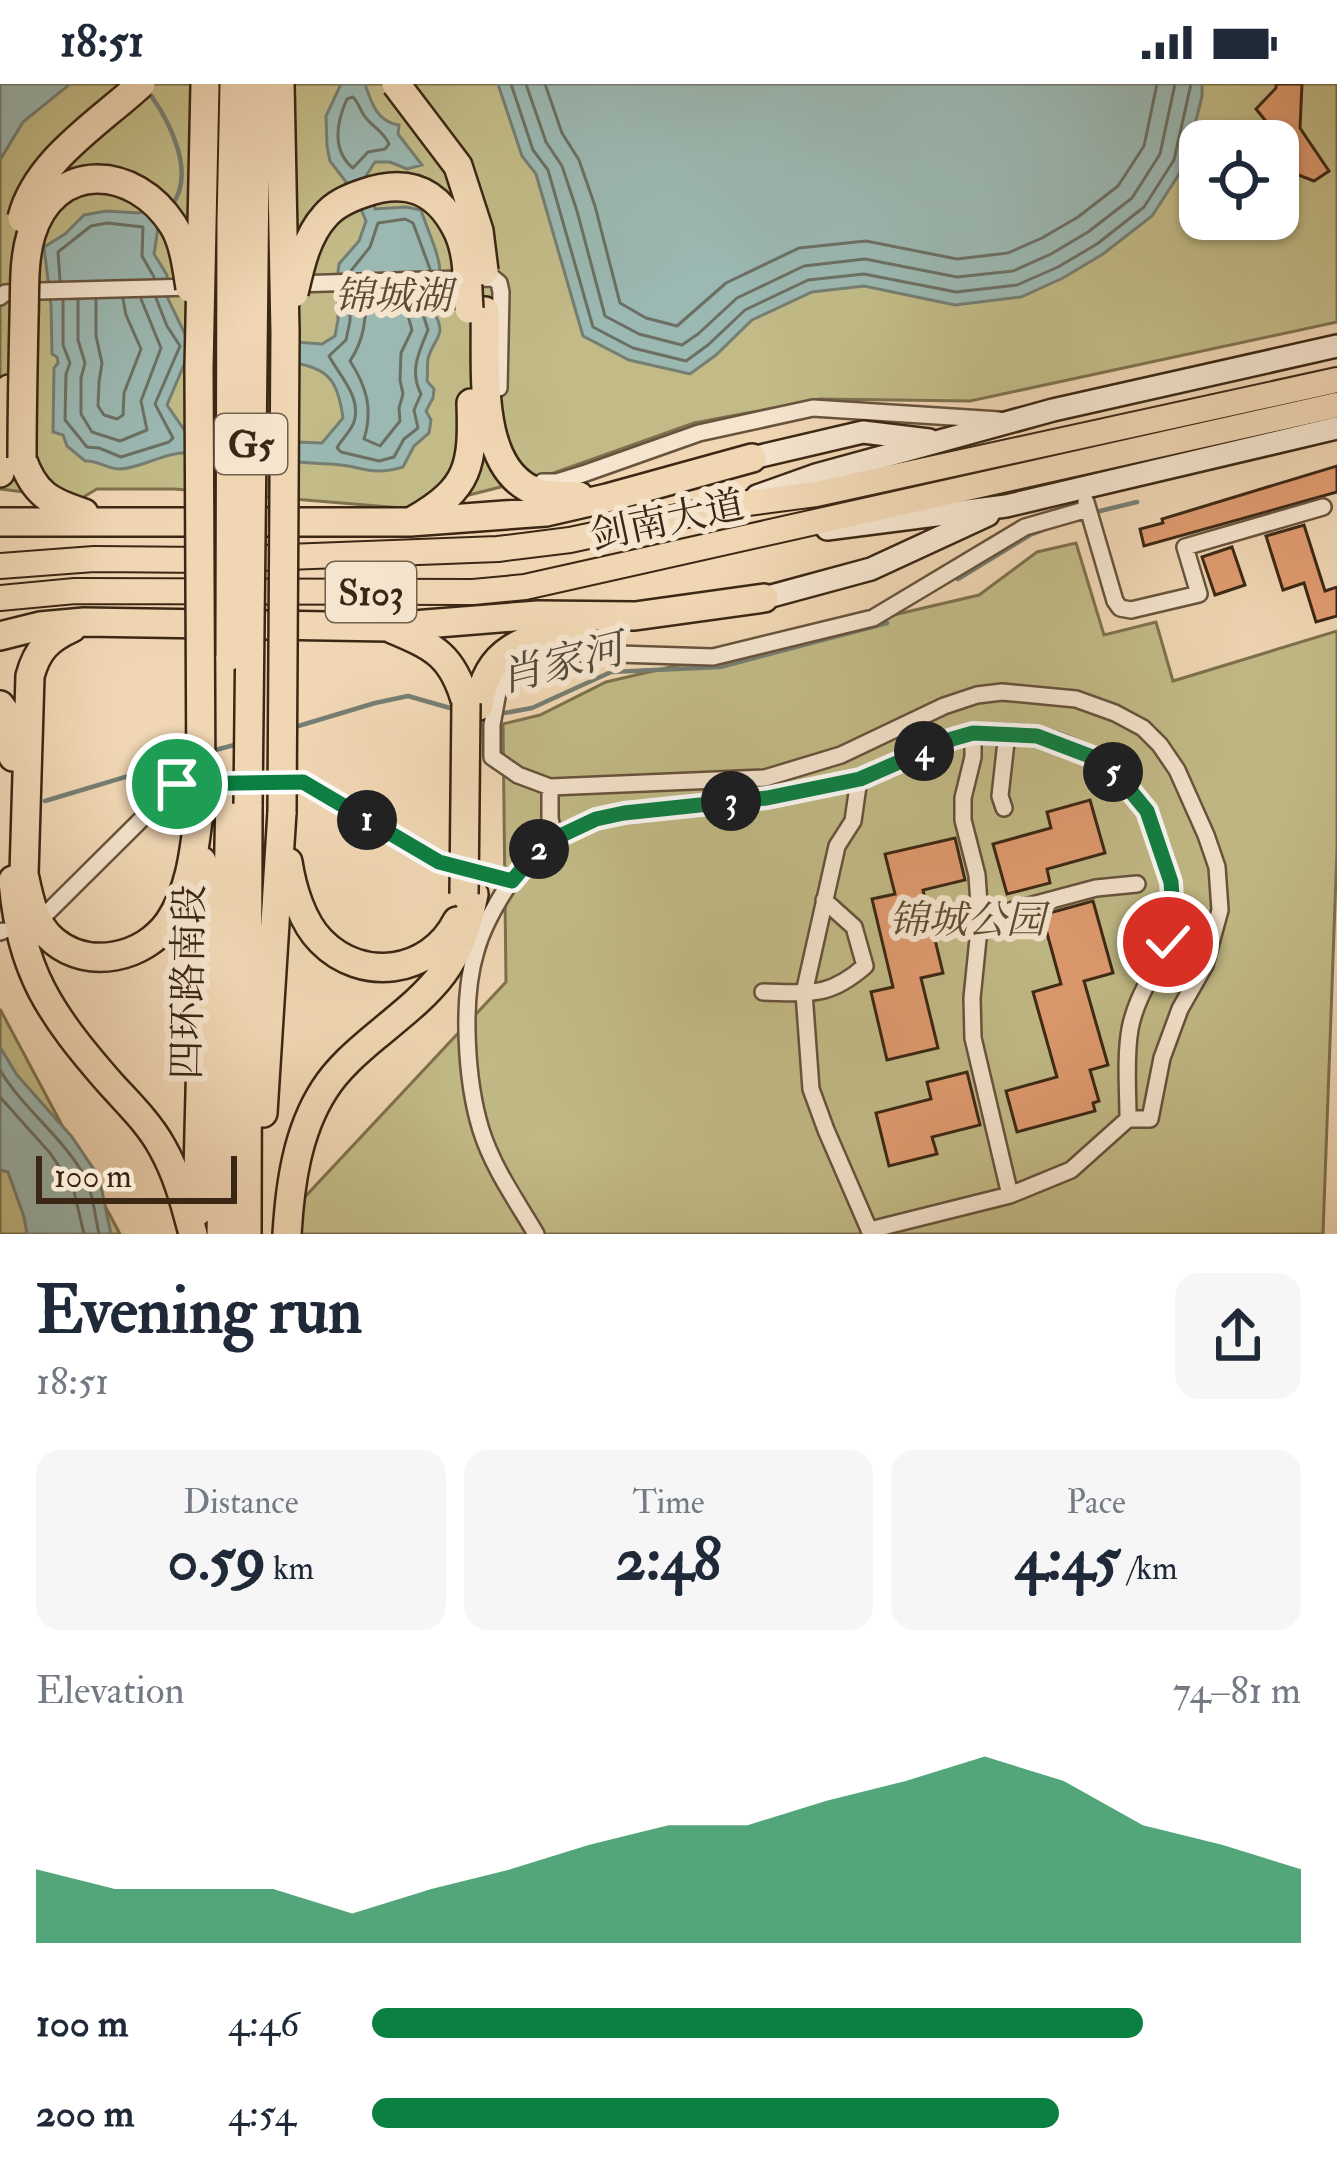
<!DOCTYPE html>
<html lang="en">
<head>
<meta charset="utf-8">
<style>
  body { margin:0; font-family:"IM FELL Double Pica","Noto Serif SC",serif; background:#f6f6f7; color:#1f2937; height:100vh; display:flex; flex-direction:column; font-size:45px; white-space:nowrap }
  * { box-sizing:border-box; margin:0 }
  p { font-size:39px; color:#747a83 }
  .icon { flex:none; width:66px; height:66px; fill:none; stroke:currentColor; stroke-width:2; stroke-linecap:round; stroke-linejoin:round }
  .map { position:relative; height:1150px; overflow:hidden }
  .panel { display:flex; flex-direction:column; background:#fff; flex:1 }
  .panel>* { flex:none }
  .buttons { position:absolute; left:1179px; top:36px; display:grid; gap:24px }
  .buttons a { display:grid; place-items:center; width:120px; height:120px; border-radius:24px; background:#fff; box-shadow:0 3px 9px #0004; font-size:60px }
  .scale { position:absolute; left:36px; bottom:30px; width:201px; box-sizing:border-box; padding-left:12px; border:6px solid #3b2714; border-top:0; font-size:33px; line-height:42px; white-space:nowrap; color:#3b2714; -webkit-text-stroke:9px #f5e4ce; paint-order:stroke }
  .pin { position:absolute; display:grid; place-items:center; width:102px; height:102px; color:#fff; margin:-51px; border:6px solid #fff; border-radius:50%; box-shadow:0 3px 12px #0007 }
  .km { position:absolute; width:60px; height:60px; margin:-30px; border-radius:50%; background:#222; color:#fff; font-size:33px; line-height:60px; text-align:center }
  .round { display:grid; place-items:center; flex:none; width:126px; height:126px; border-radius:24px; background:#f6f6f7 }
  .head { display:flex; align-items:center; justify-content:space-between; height:204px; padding:0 36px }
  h1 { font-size:66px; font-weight:700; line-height:90px }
  .metrics { display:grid; grid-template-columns:repeat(3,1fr); gap:18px; height:204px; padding:12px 36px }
  .metrics div { display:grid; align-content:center; border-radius:24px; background:#f6f6f7; text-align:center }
  .metrics b { font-size:60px; font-weight:700 }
  .metrics small { font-size:33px; font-weight:400 }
  .metrics p { font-size:33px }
  .chart { height:336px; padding:24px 36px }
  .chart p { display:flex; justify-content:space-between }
  .chart svg { width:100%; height:216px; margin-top:12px; fill:#0b8043; opacity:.7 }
  ul { padding:0 36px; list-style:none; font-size:39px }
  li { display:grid; grid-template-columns:192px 144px 1fr; align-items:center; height:90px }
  li i { height:30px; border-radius:15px; background:#0b8043 }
  .status { display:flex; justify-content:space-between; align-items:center; height:84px; padding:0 60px; background:#fff; direction:ltr }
  .status svg { height:33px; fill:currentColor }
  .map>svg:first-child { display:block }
  .green { fill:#c2bb87; stroke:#7e714e; stroke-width:3; fill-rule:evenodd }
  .water { fill:#9bb8b2; stroke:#757e73; stroke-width:3; fill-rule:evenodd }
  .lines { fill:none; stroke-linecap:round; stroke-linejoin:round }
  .shore { stroke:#6b7063; stroke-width:3 }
  .stream { stroke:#757e73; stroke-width:4.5 }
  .building { fill:#e19b70; stroke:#3b2714; stroke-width:3 }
  .minor-casing { stroke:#68533c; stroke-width:20 }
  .secondary-casing { stroke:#3b2714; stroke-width:26 }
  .trunk-casing { stroke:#3b2714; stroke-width:28 }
  .motorway-casing { stroke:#3b2714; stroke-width:32 }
  .minor { stroke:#f5e4ce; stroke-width:15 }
  .secondary { stroke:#f5e4ce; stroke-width:21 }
  .trunk { stroke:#f0d6b3; stroke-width:24 }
  .motorway { stroke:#f0d6b3; stroke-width:27 }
  .motorway-bridge-casing { stroke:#3b2714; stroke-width:32; stroke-linecap:butt }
  .motorway-bridge { stroke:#f0d6b3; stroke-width:27 }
  .route-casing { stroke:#fff; stroke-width:24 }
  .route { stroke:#0b8043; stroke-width:15 }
  .labels { text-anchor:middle; stroke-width:12; stroke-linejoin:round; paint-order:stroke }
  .shield { fill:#f5e4ce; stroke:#73604c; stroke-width:3 }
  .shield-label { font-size:36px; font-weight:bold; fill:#3b2714 }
  .park-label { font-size:39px; font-style:italic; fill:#5d4c31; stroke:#f5e4ce }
  .street-label { font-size:39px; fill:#3b2714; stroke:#f5e4ce }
  .water-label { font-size:42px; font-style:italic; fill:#534b3c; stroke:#f5e4ce }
</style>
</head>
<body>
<div class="status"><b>18:51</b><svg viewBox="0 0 49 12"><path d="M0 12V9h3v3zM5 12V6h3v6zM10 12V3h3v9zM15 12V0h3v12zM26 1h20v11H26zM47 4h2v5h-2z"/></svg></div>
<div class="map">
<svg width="1337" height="1150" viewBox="0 0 1337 1150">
  <rect width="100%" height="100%" fill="#f0d6b3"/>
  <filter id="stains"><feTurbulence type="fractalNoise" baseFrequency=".00167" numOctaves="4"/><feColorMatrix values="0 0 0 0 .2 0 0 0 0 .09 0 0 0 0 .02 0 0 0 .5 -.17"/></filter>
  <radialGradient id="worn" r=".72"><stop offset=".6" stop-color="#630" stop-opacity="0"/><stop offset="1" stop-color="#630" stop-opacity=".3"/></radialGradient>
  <path class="green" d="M0,0h1337v238l-367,79 -150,-2 -126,24 -146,52 -134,34 -240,-20h-77l-17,10 -80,-10zM1200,57h78v78h-78z
    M1076,459l28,92 52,-13 17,59 164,-50v218l-14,385h-1022l2,-35 203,-217 -3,-258 37,-9 66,-33 373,-87 58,-43z
    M0,925l120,225h-120z"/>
  <path class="water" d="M0,0h70l-47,38 -23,38z
    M341,0h24c6,18 12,38 34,41l-1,9 24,31 -15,4 -17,-7h-15l-9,14 9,33 31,-2 15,3c15,45 27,52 12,101 16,25 0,27 -5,48 -1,7 0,15 -1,22l7,8 -1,9 -7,13 5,9 -2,13 -15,13 -11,21c-33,10 -42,-2 -73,-3 -46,-2 -92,-8 -139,-11 -26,-2 -48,15 -71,16 -14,0 -21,-9 -35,-8l-18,-15 -4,-11 -10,-3 1,-64 4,-5 -1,-6 -5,-3 -1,-49 -7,-58 21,-13 19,-19 22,-4 33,2 16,-8 17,6 -14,17 -4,26 13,21 1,24 17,35 137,10 13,-8 3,-16 -1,-39 2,-17 20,-23 7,-20 -13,-30 -23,-30 -3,-15 -1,-30zM280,275c43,10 56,11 63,59l-21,25 -132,-5 -23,-33 19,-45z
    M498,0h704v12l-17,69 -33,51 -49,38 -40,24 -42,19 -66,8 -91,-19 -52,6 -60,28 -36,35 -26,19 -61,-14 -46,-24 -47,-162 -14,-18z
    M0,963l17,28 55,62 27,40 12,57h-84l-3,-17 -16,-45 -8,-2z"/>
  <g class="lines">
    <path class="shore" d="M511,0l22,66 15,20 45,157 40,21 53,13 22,-16 37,-35 63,-30 56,-6 92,18 61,-7 41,-18 39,-23 47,-37 30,-47 17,-76
      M526,0l20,58 16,24 15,45 28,105 34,18 43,11 16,-11 39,-36 67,-32 61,-7 92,18 56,-6 38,-17 37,-22 44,-34 28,-44 15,-70
      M545,0l17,49 17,27 16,46 25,97 26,15 31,8 49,-43 73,-35 67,-7 91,18 51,-6 34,-15 36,-21 40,-31 26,-40 13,-62
      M353,13c6,6 7,14 13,21 8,10 18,14 23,26l-4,5 -17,3 -15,16c-21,-17 -17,-45 -6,-69z
      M350,188l20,-25 8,-24 27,-4 8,4 17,46
      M60,196l-2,-28 33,-26 16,-3 36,4 -1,29 12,21
      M365,208c2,26 -1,48 -15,69 17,26 23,49 14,78l16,7 20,-25 -1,-13 4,-14 -3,-14 1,-27 11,-23 -5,-18 4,-21
      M350,209v28l-4,19 -17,16c10,19 33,41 25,66 -3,9 -13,18 -17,26l4,4 38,9 15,-4 10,-18 14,-11 -4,-18 7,-16c-12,-23 -2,-42 7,-64l-6,-19 5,-21
      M78,216v40l7,23 -4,15v36l11,18 28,9 27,-11 -6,-29 20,-53 -20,-49
      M96,216v36l6,27 -3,19 -1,24 6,9 13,4 6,-4 1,-22 17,-44 -15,-34 -3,-16
      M63,217v44l7,18 -4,11 -1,46 22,27 12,1 22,9 48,-15 4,-4 -18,-34 25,-58 -13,-20 -11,-28
      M0,986c23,39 63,67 85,107 8,16 10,39 14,57
      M0,1013l50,56 23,34 11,47"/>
    <path class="stream" d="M150,10c20,28 46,79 22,111
      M1100,427l37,-9
      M958,495l72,-44 21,-8
      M499,630l33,-6 79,-36 109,-5 167,-44
      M295,643l80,-24 33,-7 49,14
      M208,668l30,-8
      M45,717l147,-44"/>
  </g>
  <path class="building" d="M1276,0h26l-2,44 29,43 -15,10 -26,-10 -5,-29 -27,-33 20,-21z
    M1337,382v26l-193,54 -4,-17 23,-6 -1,-4z
    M1304,441l21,66 12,-4v29l-21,6 -12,-39 -21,7 -17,-54z
    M1232,463l13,38 -30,10 -13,-38z
    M1090,716l15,53 -58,16 3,14 -43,11 -14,-50 58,-16 -4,-16z
    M955,754l10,42 -42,10 20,83 -22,5 17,70 -51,12 -16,-68 22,-5 -21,-88 23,-5 -10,-40z
    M1093,817l20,72 -29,8 24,84 -18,5 9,31 -6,2 2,8 -78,21 -11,-41 51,-14 -24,-85 28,-8 -19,-69z
    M967,988l13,53 -48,12 5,17 -48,12 -13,-53 55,-14 -4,-17z"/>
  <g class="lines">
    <defs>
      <path id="minor" d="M294,200l199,-6 6,5 2,9 -2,96
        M0,213l5,-4 34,-2 153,-4
        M542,398h15l26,-8 116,-41 114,-25 186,12
        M1086,418l29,99 5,7 11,2 68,-16 -14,-47 138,-40
        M973,649v24l-10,41v22l14,55 3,44 -8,79 1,40 37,157
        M859,695l-6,42 -16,25 -33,147 7,96 15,41 45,104
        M550,703v31l4,20
        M1004,724l-4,-12 7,-63
        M42,834l135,-134 126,-3 135,81 74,19
        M980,835l116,-31 41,-4
        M0,848l3,-1
        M763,908c47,1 65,6 102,-26l-11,-39 -30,-27
        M870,1146l140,-35 61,-25 57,-51h22l12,-61 18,-49 25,-44 15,-55 -3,-43 -11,-32 -29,-65 -17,-25 -17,-17 -28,-15 -39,-14 -74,-7 -25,3 -33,11 -103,49 -76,23 -215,9 -32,-12 -26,-18v-32l6,-33 12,-22 14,-8 19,-6 43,-3 127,4 160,-39 152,-91 63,-18
        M536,1150c-20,-34 -43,-66 -55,-104 -15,-49 -20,-130 -5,-179 9,-33 41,-85 67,-107 13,-10 34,-18 49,-23 23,-9 48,-8 72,-11 51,-5 102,-12 152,-22 15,-3 31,-5 45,-9 68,-23 92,-56 172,-44 43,7 96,40 115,80 18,37 35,91 18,131 -12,28 -30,51 -36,83 -5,29 -2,61 -2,90"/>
      <path id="secondary" d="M752,374l111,-26 66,8
        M757,412l59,-21 237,-65 284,-64
        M827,445l179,-23 331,-78
        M764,514l107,-29 117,-54"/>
      <path id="trunk" d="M0,482l94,-7 114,1 290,-11 72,-9 163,-35 83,-11 521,-114
        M0,514l75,-7 398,1 52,-5 812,-182"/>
      <path id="motorway" d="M485,227c2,54 -11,162 55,182 12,3 27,2 39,3
        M22,374c12,36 28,44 62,55
        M0,389l6,-29 3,-55
        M414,436c56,-32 59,-55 57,-117
        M0,438h410l136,-10 61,-14 145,-40
        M72,544c-24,11 -35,22 -42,48l-6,198c5,24 10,51 30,67 35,29 90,17 115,-19 25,-37 26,-84 32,-126
        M392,545c43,18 61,27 74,74
        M0,552l40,-10 44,-4 304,5 150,-12 97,1 129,-18
        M0,621c12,14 13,34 13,52
        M479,622c7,-60 49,-68 99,-79
        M288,778c4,26 14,60 33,79 41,42 109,33 136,-20
        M13,796c7,92 38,135 97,203 18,20 39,40 52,64 16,28 23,57 31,87
        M263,1029l19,-301
        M197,1128l7,-278 -2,-73
        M221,1150l9,-437
        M247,1150l1,-430
        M287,1150c3,-49 10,-102 37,-144 13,-21 34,-39 52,-54 57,-47 84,-67 98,-142"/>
    </defs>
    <use href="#minor" class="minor-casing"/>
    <use href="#secondary" class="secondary-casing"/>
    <use href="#trunk" class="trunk-casing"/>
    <use href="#motorway" class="motorway-casing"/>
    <use href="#minor" class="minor"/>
    <use href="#secondary" class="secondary"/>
    <use href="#trunk" class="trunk"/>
    <use href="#motorway" class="motorway"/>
    <defs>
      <path id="motorway-bridge" d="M280,0l5,248 -3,480
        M396,0l62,82 21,65 5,40
        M22,134c14,-57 78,-96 119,-134
        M294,209c6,-26 12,-56 31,-77 10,-12 24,-18 39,-23 41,-14 71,-5 92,35 13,24 11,54 13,81
        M22,374c0,-47 1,-93 2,-140 1,-27 -1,-56 7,-83 23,-76 104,-70 142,-10 11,17 14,44 17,63
        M230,572l1,-435 3,-137
        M201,712l-2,-428 6,-284
        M248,720l8,-720
        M464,810l2,-191"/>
    </defs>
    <use href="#motorway-bridge" class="motorway-bridge-casing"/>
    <use href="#motorway-bridge" class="motorway-bridge"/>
  </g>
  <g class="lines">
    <defs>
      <path id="route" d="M177,700l126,-2 136,80 73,19 31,-37 53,-25 28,-6 143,-15 93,-19 92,-40 21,-6 64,3 58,22 25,20 27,33 24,71 2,29 -5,31"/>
    </defs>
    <use href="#route" class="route-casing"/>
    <use href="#route" class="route"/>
  </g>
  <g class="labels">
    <g class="shield">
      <rect x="215" y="330" width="72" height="60" rx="9"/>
      <rect x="326" y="478" width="90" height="60" rx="9"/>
    </g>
    <g class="shield-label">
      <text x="251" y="373">G5</text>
      <text x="371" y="521">S103</text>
    </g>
    <g class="park-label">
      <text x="393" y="225">锦城湖</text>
      <text x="967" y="849">锦城公园</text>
    </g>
    <g class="street-label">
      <text transform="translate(667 435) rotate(-12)" y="14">剑南大道</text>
      <text transform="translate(187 898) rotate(-89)" y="14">四环路南段</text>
    </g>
    <g class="water-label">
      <text transform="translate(561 578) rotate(-14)" y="15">肖家河</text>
    </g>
  </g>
  <rect width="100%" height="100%" filter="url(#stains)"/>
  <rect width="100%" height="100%" fill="url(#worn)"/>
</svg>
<div class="buttons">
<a><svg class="icon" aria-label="locate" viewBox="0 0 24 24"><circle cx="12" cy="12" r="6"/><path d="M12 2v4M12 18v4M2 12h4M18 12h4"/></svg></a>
</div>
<div class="scale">100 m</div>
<div class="pin" style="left:177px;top:700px;background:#1e9e55"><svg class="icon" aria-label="arrive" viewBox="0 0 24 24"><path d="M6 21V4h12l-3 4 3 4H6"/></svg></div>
<div class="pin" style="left:1168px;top:858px;background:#d93025"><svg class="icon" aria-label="check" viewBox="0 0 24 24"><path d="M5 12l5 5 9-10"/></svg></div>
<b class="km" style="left:367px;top:736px">1</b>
<b class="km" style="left:539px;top:765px">2</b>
<b class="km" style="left:731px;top:717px">3</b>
<b class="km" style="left:924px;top:667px">4</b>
<b class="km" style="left:1113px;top:688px">5</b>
</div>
<section class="panel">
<div class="head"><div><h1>Evening run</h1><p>18:51</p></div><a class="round"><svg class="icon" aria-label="share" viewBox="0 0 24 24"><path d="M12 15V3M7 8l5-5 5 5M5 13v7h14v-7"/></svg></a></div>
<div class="metrics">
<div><p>Distance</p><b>0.59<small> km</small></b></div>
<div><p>Time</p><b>2:48</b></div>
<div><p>Pace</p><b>4:45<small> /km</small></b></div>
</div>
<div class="chart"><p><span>Elevation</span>74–81 m</p>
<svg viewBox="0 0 160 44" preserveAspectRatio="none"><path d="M0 44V29L10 33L20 33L30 33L40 38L50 33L60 29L70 24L80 20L90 20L100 15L110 11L120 6L130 11L140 20L150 24L160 29V44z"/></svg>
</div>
<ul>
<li><b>100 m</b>4:46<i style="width:83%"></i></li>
<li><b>200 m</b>4:54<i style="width:74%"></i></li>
</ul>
</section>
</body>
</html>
